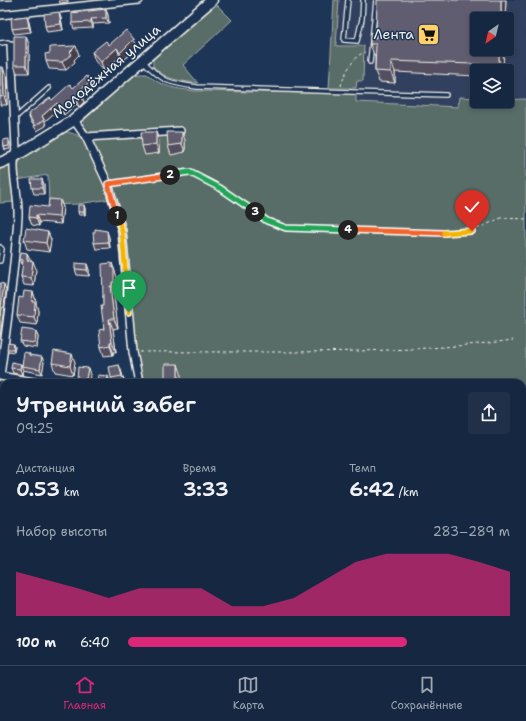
<!DOCTYPE html>
<html lang="ru">
<head>
<meta charset="utf-8">
<style>
  body { margin:0; font-family:"Shantell Sans",sans-serif; background:#1f3048; color:#f1f3f6; height:100vh; display:flex; flex-direction:column; font-size:15px; white-space:nowrap }
  * { box-sizing:border-box; margin:0 }
  p { font-size:13px; color:#9ea6b1 }
  .icon { flex:none; width:22px; height:22px; fill:none; stroke:currentColor; stroke-width:2; stroke-linecap:round; stroke-linejoin:round }
  .map { position:relative; flex:1; overflow:hidden }
  .drawer { position:absolute; left:0px; top:379px; width:526px; height:286px; display:flex; flex-direction:column; background:#162841; border-radius:12px 12px 0 0; box-shadow:0 2px 6px #0003,0 0 0 1px #35445a }
  .drawer>* { flex:none }
  .needle { width:26px; rotate:214deg }
  .tools { position:absolute; left:470px; top:12px; display:grid; gap:8px }
  .tools a { display:grid; place-items:center; width:44px; height:44px; border-radius:4px; background:#162841; box-shadow:0 2px 6px #0003,0 0 0 1px #35445a; font-size:20px }
  .pin { position:absolute; display:grid; place-items:center; width:34px; height:34px; color:#fff; margin:-41px -17px; border-radius:50% 50% 50% 0; rotate:-45deg; box-shadow:0 0 4px #0007 }
  .pin .icon { rotate:45deg }
  .km { position:absolute; width:20px; height:20px; margin:-10px; border-radius:50%; background:#222; color:#fff; font-size:11px; line-height:20px; text-align:center }
  .round { display:grid; place-items:center; flex:none; width:42px; height:42px; border-radius:4px; background:#1f3048 }
  .head { display:flex; align-items:center; justify-content:space-between; height:68px; padding:0 16px }
  h1 { font-size:22px; font-weight:600; line-height:30px }
  .figures { display:grid; grid-template-columns:repeat(3,1fr); gap:6px; height:68px; padding:4px 16px }
  .figures div { display:grid; align-content:center }
  .figures b { font-size:20px; font-weight:600 }
  .figures small { font-size:11px; font-weight:400 }
  .figures p { font-size:11px }
  .chart { height:112px; padding:8px 16px }
  .chart p { display:flex; justify-content:space-between }
  .chart svg { width:100%; height:72px; margin-top:4px; fill:#db2777; opacity:.7 }
  ul { padding:0 16px; list-style:none; font-size:13px }
  li { display:grid; grid-template-columns:64px 48px 1fr; align-items:center; height:30px }
  li i { height:10px; border-radius:5px; background:#db2777 }
  .menu { display:flex; justify-content:space-around; align-items:center; height:56px; border-top:1px solid #35445a; background:#162841; font-size:11px; color:#9ea6b1 }
  .menu a { display:grid; justify-items:center; gap:2px }
  .menu .active { color:#db2777 }
  .map>svg:first-child { display:block }
  .built { fill:#31415e; fill-rule:evenodd }
  .green { fill:#586c67; stroke:#a6aea8 }
  .lines { fill:none; stroke-linecap:round; stroke-linejoin:round }
  .lane-casing { stroke:#f4f1e8; stroke-width:6 }
  .street-casing { stroke:#f4f1e8; stroke-width:10 }
  .secondary-casing { stroke:#f4f1e8; stroke-width:13 }
  .path { stroke:#f4f1e8; stroke-width:1; stroke-dasharray:3 3; stroke-linecap:butt }
  .lane { stroke:#1d3557; stroke-width:3.5 }
  .street { stroke:#1d3557; stroke-width:7 }
  .secondary { stroke:#1d3557; stroke-width:10 }
  .wall { fill:#535060; stroke:#f4f1e8 }
  .shaded-wall { fill:#44414e; stroke:#f4f1e8 }
  .building { fill:#615d70; stroke:#f4f1e8 }
  .split-1-casing { stroke:#fff; stroke-width:8 }
  .split-2-casing { stroke:#fff; stroke-width:8 }
  .split-3-casing { stroke:#fff; stroke-width:8 }
  .split-4-casing { stroke:#fff; stroke-width:8 }
  .split-5-casing { stroke:#fff; stroke-width:8 }
  .split-6-casing { stroke:#fff; stroke-width:8 }
  .split-1 { stroke:#f5b400; stroke-width:5 }
  .split-2 { stroke:#f0652b; stroke-width:5 }
  .split-3 { stroke:#22a559; stroke-width:5 }
  .split-4 { stroke:#22a559; stroke-width:5 }
  .split-5 { stroke:#f0652b; stroke-width:5 }
  .split-6 { stroke:#f5b400; stroke-width:5 }
  .labels { text-anchor:middle; stroke-width:3; stroke-linejoin:round; paint-order:stroke }
  .poi-label { font-size:14px; fill:#f4f1e8; stroke:#1d3557; text-anchor:end }
  .street-label { font-size:14px; fill:#f4f1e8; stroke:#1d3557 }
</style>
</head>
<body>
<div class="map">
<svg width="526" height="665" viewBox="0 0 526 665">
  <rect width="100%" height="100%" fill="#1d3557"/>
  <filter id="ink" filterUnits="userSpaceOnUse"><feTurbulence type="fractalNoise" baseFrequency=".025" numOctaves="2"/><feDisplacementMap in="SourceGraphic" scale="8" xChannelSelector="R" yChannelSelector="G"/><feConvolveMatrix kernelMatrix="1 2 1 2 8 2 1 2 1" color-interpolation-filters="sRGB"/></filter>
  <g filter="url(#ink)">
    <path class="built" d="M334,0h192v111l-171,-9 1,-14h-27zM477,19h30v30h-30zM477,71h30v30h-30z
      M52,661h119v4h-119z
      M178,661h329v4h-328z"/>
    <path class="green" d="M334,0h5l-3,46h28l-1,35h-6l-1,7h-27z
      M216,4l16,16 -49,45 15,18c-18,-2 -33,-3 -45,-17v-7z
      M141,74h6c14,13 30,15 48,17l161,3v8l102,5 1,-10 18,1v3l49,-2v356l-4,1v-73h-378l-9,-36 -10,-115 -15,-53 -26,-52v-7l49,-45z
      M66,132c7,1 13,3 17,8 9,11 22,44 27,59l-32,5 -29,1 -1,-30 -31,5v-13l5,-10z
      M6,165l4,1 2,4 3,32 -15,1v-36z
      M7,380l20,3h-23v35l-4,-1 1,-33z
      M522,479h2l-1,30h3v156h-19v-4h15z"/>
    <g class="lines">
      <defs>
        <path id="lane" d="M348,0l-4,40 13,1 5,-22 1,-19
          M0,43l8,-1 3,3
          M143,61c20,21 25,22 54,26l249,8
          M370,62l6,-62
          M15,118l34,-30
          M0,247l2,2 -2,12
          M524,464l2,3
          M0,659l4,-1
          M439,665v-4"/>
        <path id="street" d="M0,15l139,-15
          M74,120l12,17 22,47 14,47 11,121 6,31
          M86,137l94,-6
          M0,376c7,-53 15,-107 18,-160 1,-22 -8,-47 -2,-67l-5,-104
          M0,376l39,7
          M0,506l4,8
          M0,604l4,-1
          M49,661l1,4
          M174,661l1,4
          M387,665v-4"/>
        <path id="secondary" d="M0,163l14,-6 60,-37 138,-120"/>
      </defs>
      <use href="#lane" class="lane-casing"/>
      <use href="#street" class="street-casing"/>
      <use href="#secondary" class="secondary-casing"/>
      <path class="path" d="M341,86c2,-10 13,-31 24,-34
        M116,183l73,-11 31,16 47,33 19,6 166,6 20,-2 29,-13 25,1
        M140,352c123,-1 250,4 373,-12"/>
      <use href="#lane" class="lane"/>
      <use href="#street" class="street"/>
      <use href="#secondary" class="secondary"/>
    </g>
    <path class="wall" d="M0,0h13l-13,1z
      M59,0h9v2l-8,1z
      M506,0l-1,19h-28l27,30 -1,22h-26v5l-82,-4v11l-16,-1 -4,-11v-16h-1l-4,-11 6,-6z
      M106,9l2,6 1,8 -16,1v4l-19,1 -2,-6z
      M61,18l2,12 -16,2 -2,-6z
      M29,22l2,10 -17,2 -2,-5z
      M29,44v29h-12l-3,-8z
      M109,45l28,3 -14,13 -3,-4 -16,14 -9,-10 -3,-9z
      M79,55l-5,5 1,2 -9,8 -17,-1 -3,-8z
      M0,67l6,9 1,29h-7z
      M93,86l-11,10 2,6 -5,5 -3,-3 -12,11 -5,-6 -14,12 1,5 -9,5 -7,-11 -2,-6 24,-14 21,-12z
      M156,132l3,9v12l-14,2 -3,-9z
      M185,140v12l-14,3 -3,-9z
      M10,142v7l-5,1 -1,-3z
      M44,184v10h-10l-2,-6z
      M60,200l3,7 -2,17 -22,-2v4l-7,-1 -3,-8z
      M85,208v7h-6l-1,-3z
      M48,232l3,8 -2,12 -22,-3 -3,-9z
      M109,237l1,11 -14,1 -2,-6z
      M27,253l3,7 6,9 -2,17 -10,-1 -3,-8 2,-11 -3,-7z
      M87,264l2,6v6l-12,-1 -2,-6z
      M113,268l4,9 1,14h-3l1,4 -2,1 4,32 -5,1 3,23h-3v3l-9,1 -3,-9 3,-18 -1,-33z
      M33,292l3,9v3l2,7 -1,14 -17,-2 -3,-8 6,-17z
      M36,331l2,6 -1,11 -14,-2 -3,-5z
      M14,344l1,3 -1,5 -6,-1 -1,-2z
      M29,353l1,2 14,7 -2,12 -19,-4 -1,5 -9,-2 -2,-5 11,-3z
      M75,362l-2,13 -18,-3 -3,-9z
      M121,370l3,11 -11,2 -2,-5z
      M90,374l-1,9h-10l-2,-5z
      M4,421v39l-3,-7h-1v-26h3z
      M0,524v2h4v16h-1l-2,-6h-1z
      M4,566v15l-2,-1 -2,-5v-3z
      M4,656l32,7v2h-34l-1,-3z
      M328,661h14v4h-14z
      M448,661h14v4l-12,-1z"/>
    <path class="shaded-wall" d="M501,0h5l-1,19h-4z
      M106,9l2,6 1,8 -3,-5z
      M59,12l2,6 2,12 -2,-6z
      M27,16l2,6 2,10 -2,-5z
      M91,19l2,5v4l-2,-6z
      M26,36l3,8v29l-3,-8z
      M134,39l3,9 -14,13 -3,-8z
      M76,46l3,9 -5,5 1,2 -9,8 -4,-8 8,-10z
      M117,48l3,9 -16,14 -3,-9z
      M499,49h5l-1,22h-2l-2,-6z
      M391,61l4,11v11l-4,-11z
      M3,67l3,9 1,29 -3,-9z
      M91,81l2,5 -13,11 -2,-5z
      M82,97l2,5 -5,5 -2,-5z
      M74,98l2,6 -12,11 -2,-6z
      M57,103l2,6 -14,12 -3,-5z
      M156,132l3,9v12l-3,-9z
      M182,132l3,8v12l-3,-8z
      M42,179l2,5v10l-2,-6z
      M60,200l3,7 -2,17 -2,-7z
      M84,205l1,3v7l-1,-3z
      M36,215l3,7v4l-3,-8z
      M107,231l2,6 1,11 -2,-6z
      M48,232l3,8 -2,12 -3,-9z
      M27,253l4,8 -4,-1z
      M33,261l3,8 -2,17 -3,-8z
      M112,263l5,14 1,14 -4,-9 -2,-14z
      M87,264l2,6v6l-2,-6z
      M112,282l3,9 1,4 -4,-9z
      M4,284l2,6 -6,48v-22z
      M110,286l4,10 4,32 -4,-9z
      M33,292l3,9v3l2,7 -1,14 -3,-8 -2,-15z
      M109,319l4,10 3,23 -4,-10z
      M36,331l2,6 -1,11 -2,-5z
      M110,342l3,10v3l-3,-10z
      M14,344l1,3 -1,5 -1,-3z
      M72,354l3,8 -2,13 -3,-9z
      M42,357l2,5 -2,12 -2,-5z
      M21,364l2,6 -1,5 -2,-6z
      M178,364l3,9v10h-3z
      M119,365l2,5 3,11 -2,-5z
      M88,368l2,6 -1,9h-1l-2,-4z
      M108,376l2,6v1h-3z
      M253,661h5l-1,4h-4z
      M272,661h3v4h-3z
      M339,661h3v4h-3z
      M425,661h5v4h-5z"/>
    <path class="building" d="M377,0h124v19h-24v30h22v16l-108,-4v11l-16,-1 1,-27h-6v-7l6,1z
      M106,9v9l-15,1v3l-19,1v-10z
      M59,12l2,12 -16,2 -1,-12z
      M27,16l2,11 -17,2 -1,-11z
      M126,30l8,9 -14,14 -3,-5 -16,14 -9,-10 14,-11 3,4z
      M14,36h12v29h-12z
      M76,46l-6,6 2,2 -10,8 -16,-1 -1,-7 5,-1v-6z
      M0,67h3l1,29 -4,1z
      M87,76l4,5 -13,11 4,5 -5,5 -3,-4 -12,11 -5,-6 -15,13 2,4 -9,6 -7,-12 22,-16 2,2 18,-16 3,4z
      M141,132h15v12l-14,2z
      M167,132h15v12l-14,2z
      M9,139v7l-5,1 -1,-7z
      M31,179h11v9h-10z
      M49,199l11,1 -1,17 -23,-2v3l-7,-1 1,-12 18,2z
      M78,205h6v7h-6z
      M26,228l22,4 -2,11 -22,-3z
      M95,229l12,2 1,11 -14,1 -1,-11h2z
      M21,252l6,1v7l6,1 -2,17 -10,-1 2,-17 -3,-1z
      M75,263l12,1v6l-12,-1z
      M112,263v5h2v14h-2v4h-2l4,33h-5l3,23h-2v3l-9,2 -2,-17 5,-1 -3,-23h2v-10l-1,-32z
      M0,283l4,1 -4,32z
      M24,291l9,1 -1,10h3l-1,15 -17,-2 2,-18 4,1z
      M22,329l14,2 -1,12 -15,-2z
      M8,343l6,1 -1,5h-6z
      M54,351l18,3 -2,12 -18,-3z
      M24,352l5,1v2l13,2 -2,12 -18,-3z
      M12,362l9,2 -1,5 -9,-1z
      M165,364h13v19h-13z
      M119,365l3,11 -11,2 -2,-11z
      M78,367l10,1 -2,11 -9,-1z
      M98,375l10,1 -1,7 -10,-1z
      M4,421v32l-3,-1v-6h-1v-19h3z
      M0,526h4v14v-3h-3z
      M1,566h3v9h-4z
      M4,656v5h30l1,4h-29v-3h-5l-1,-5z
      M235,661h18v4h-18z
      M265,661h7v4h-8z
      M328,661h11v3l-11,-1z
      M398,661h27v4h-27z
      M136,662h9l1,3h-10z"/>
  </g>
  <g class="lines" filter="url(#ink)">
    <defs>
      <path id="split-1" d="M117,216l5,15 7,81"/>
      <path id="split-2" d="M117,216l-9,-32 62,-9"/>
      <path id="split-3" d="M170,175l19,-3 31,16 35,24"/>
      <path id="split-4" d="M255,212l12,9 19,7 62,2"/>
      <path id="split-5" d="M348,230l96,3"/>
      <path id="split-6" d="M444,233l28,-2"/>
    </defs>
    <use href="#split-1" class="split-1-casing"/>
    <use href="#split-2" class="split-2-casing"/>
    <use href="#split-3" class="split-3-casing"/>
    <use href="#split-4" class="split-4-casing"/>
    <use href="#split-5" class="split-5-casing"/>
    <use href="#split-6" class="split-6-casing"/>
    <use href="#split-1" class="split-1"/>
    <use href="#split-2" class="split-2"/>
    <use href="#split-3" class="split-3"/>
    <use href="#split-4" class="split-4"/>
    <use href="#split-5" class="split-5"/>
    <use href="#split-6" class="split-6"/>
  </g>
  <defs>
    <symbol id="supermarket-square" viewBox="-11 -11 22 22"><rect x="-9" y="-9" width="18" height="18" rx="4" fill="#ffd166" stroke="#1d3557"/><path d="M-6-5.5h2.5l.6 2H6L4.5 2H-2.5L-4.4-4H-6ZM-1.5 3.2a1.3 1.3 0 1 0 .1 0ZM3 3.2a1.3 1.3 0 1 0 .1 0Z" fill="#111"/></symbol>
  </defs>
  <g fill-rule="evenodd">
    <use href="#supermarket-square" x="416" y="22" width="25" height="25"/>
  </g>
  <g class="labels">
    <g class="poi-label">
      <text x="414" y="39">Лента</text>
    </g>
    <g class="street-label">
      <text transform="translate(106 71) rotate(-40)" y="5">Молодёжная улица</text>
    </g>
  </g>
</svg>
<div class="tools">
<a><svg class="needle" viewBox="-14 -14 28 28"><path d="M0-13l5 13h-10z" fill="#e53935"/><path d="M0 13l5-13h-10z" fill="#9ea6b1"/></svg></a>
<a><svg class="icon" aria-label="layers" viewBox="0 0 24 24"><path d="M12 4l9 5-9 5-9-5zM3 14l9 5 9-5"/></svg></a>
</div>
<div class="pin" style="left:129px;top:312px;background:#1e9e55"><svg class="icon" aria-label="arrive" viewBox="0 0 24 24"><path d="M6 21V4h12l-3 4 3 4H6"/></svg></div>
<div class="pin" style="left:472px;top:231px;background:#d93025"><svg class="icon" aria-label="check" viewBox="0 0 24 24"><path d="M5 12l5 5 9-10"/></svg></div>
<b class="km" style="left:117px;top:216px">1</b>
<b class="km" style="left:170px;top:175px">2</b>
<b class="km" style="left:255px;top:212px">3</b>
<b class="km" style="left:348px;top:230px">4</b>
<section class="drawer">
<div class="head"><div><h1>Утренний забег</h1><p>09:25</p></div><a class="round"><svg class="icon" aria-label="share" viewBox="0 0 24 24"><path d="M12 15V3M7 8l5-5 5 5M5 13v7h14v-7"/></svg></a></div>
<div class="figures">
<div><p>Дистанция</p><b>0.53<small> km</small></b></div>
<div><p>Время</p><b>3:33</b></div>
<div><p>Темп</p><b>6:42<small> /km</small></b></div>
</div>
<div class="chart"><p><span>Набор высоты</span>283–289 m</p>
<svg viewBox="0 0 160 44" preserveAspectRatio="none"><path d="M0 44V17L10 22L20 27L30 33L40 27L50 27L60 27L70 38L80 38L90 33L100 22L110 11L120 6L130 6L140 6L150 11L160 17V44z"/></svg>
</div>
<ul>
<li><b>100 m</b>6:40<i style="width:73%"></i></li>
</ul>
</section>
</div>
<nav class="menu">
<a class="active"><svg class="icon" aria-label="home" viewBox="0 0 24 24"><path d="M3 11l9-7 9 7M6 9v11h12V9"/></svg>Главная</a>
<a><svg class="icon" aria-label="map" viewBox="0 0 24 24"><path d="M3 6l6-2 6 2 6-2v14l-6 2-6-2-6 2zM9 4v14M15 6v14"/></svg>Карта</a>
<a><svg class="icon" aria-label="saved" viewBox="0 0 24 24"><path d="M7 4h10v16l-5-4-5 4z"/></svg>Сохранённые</a>
</nav>
</body>
</html>
